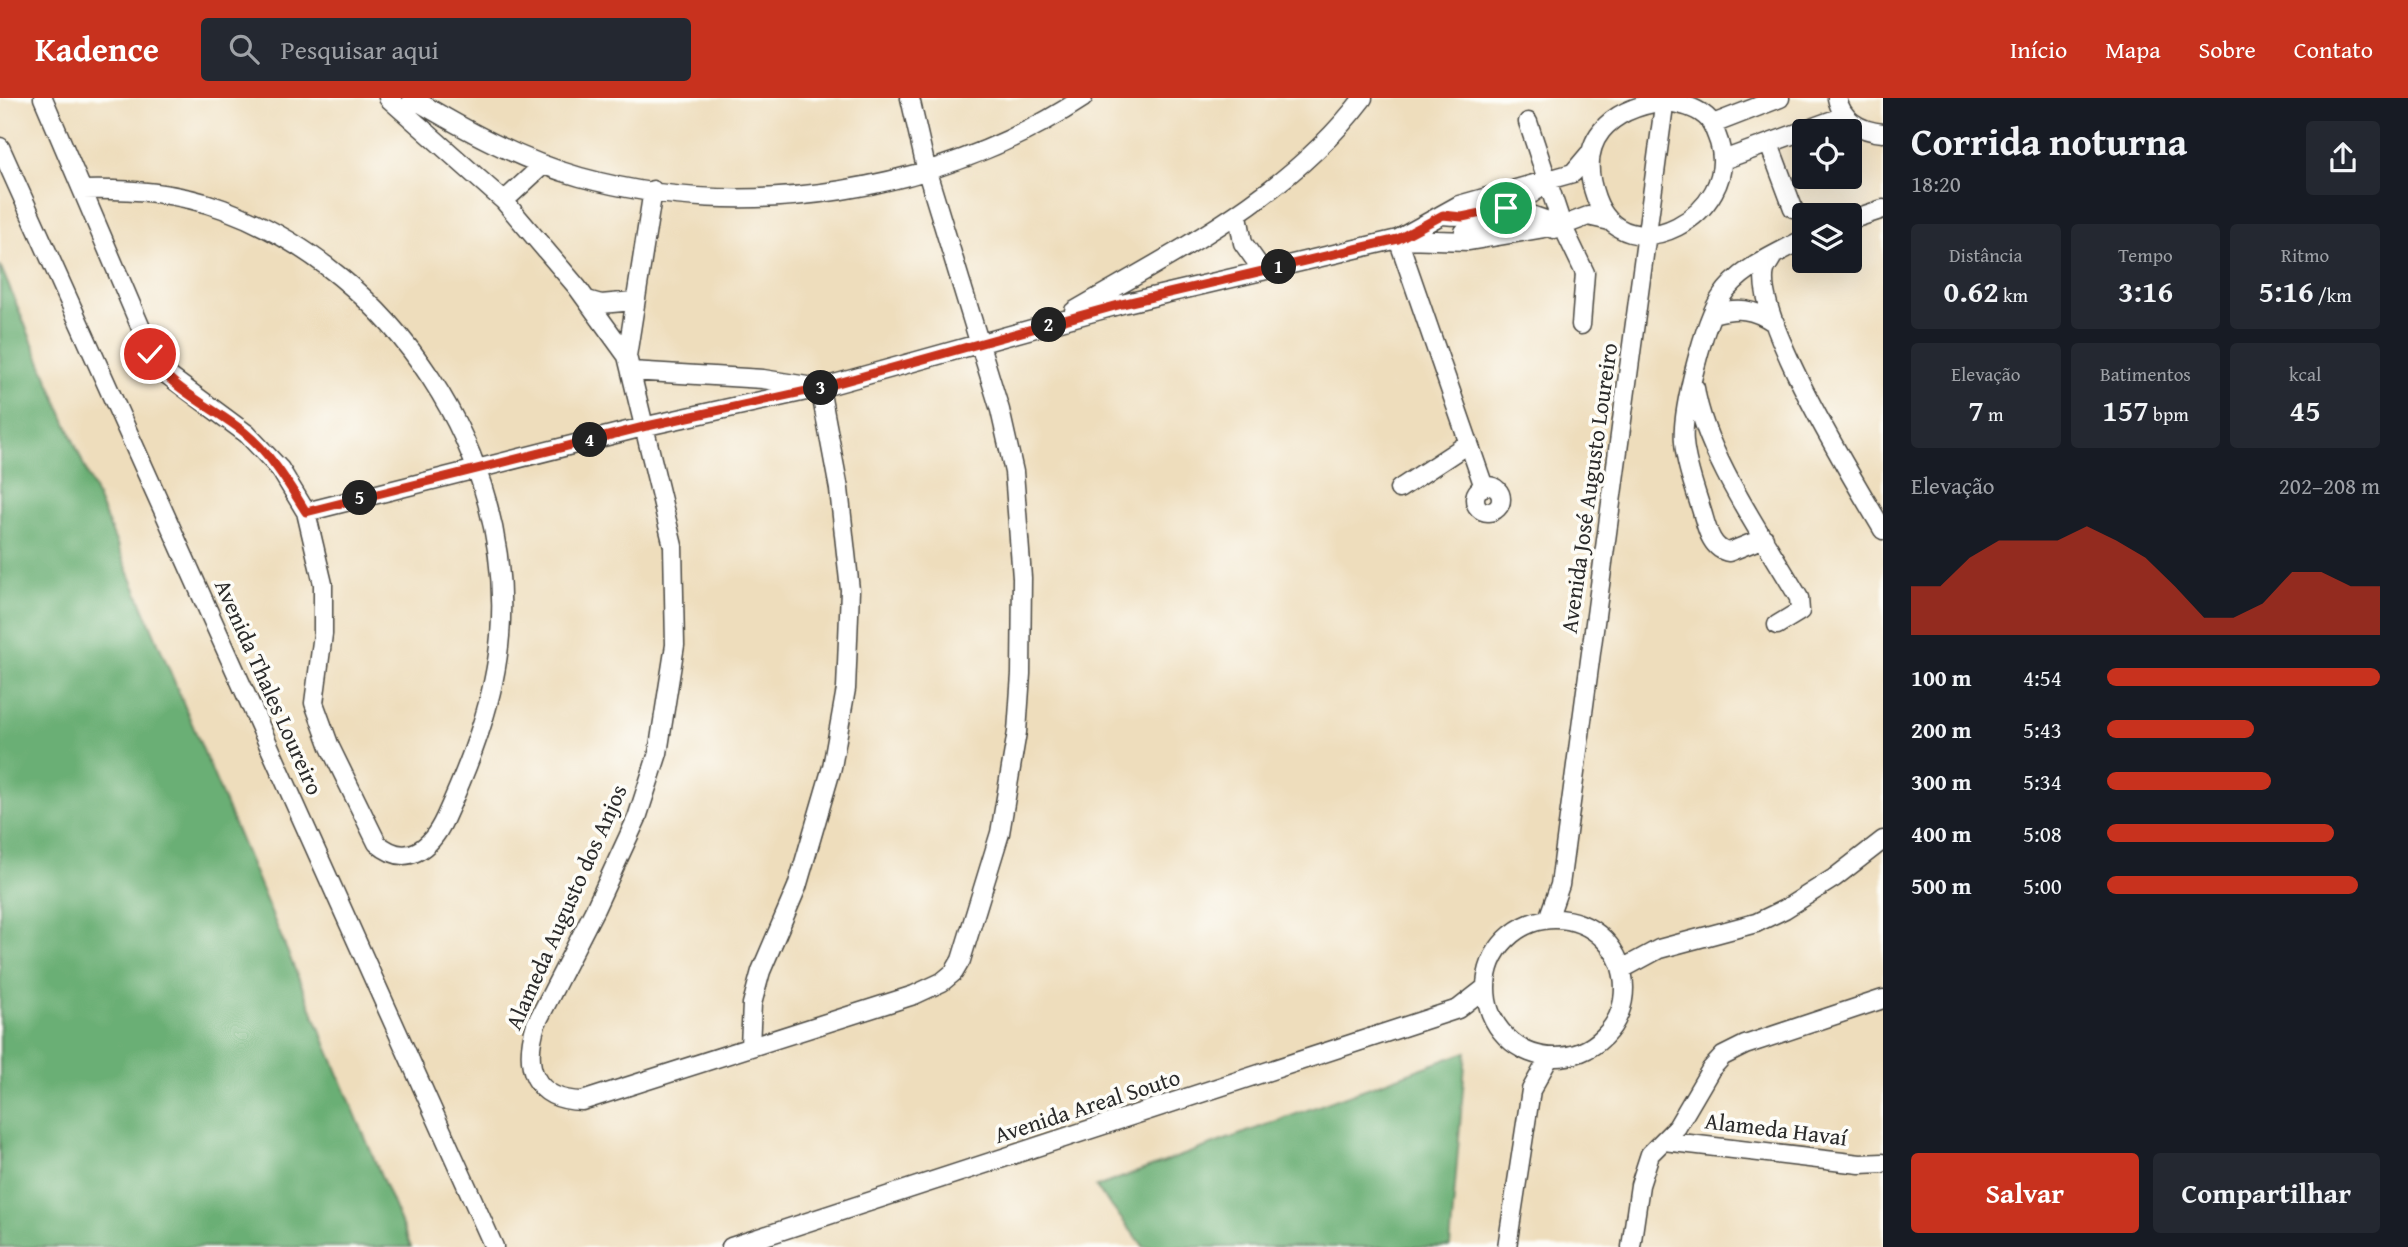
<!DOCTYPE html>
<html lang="pt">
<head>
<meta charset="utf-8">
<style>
  body { margin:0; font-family:"Gentium Book Plus",serif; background:#242831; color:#f1f3f6; height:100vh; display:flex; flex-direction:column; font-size:26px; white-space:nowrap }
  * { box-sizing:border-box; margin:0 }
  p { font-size:23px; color:#9ea1a6 }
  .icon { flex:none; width:38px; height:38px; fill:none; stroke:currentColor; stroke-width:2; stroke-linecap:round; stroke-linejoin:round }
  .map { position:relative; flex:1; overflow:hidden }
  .panel { display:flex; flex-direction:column; background:#171b24; width:525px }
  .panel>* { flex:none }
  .buttons { position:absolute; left:1792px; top:21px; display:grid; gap:14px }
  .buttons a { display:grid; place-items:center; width:70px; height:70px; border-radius:7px; background:#171b24; box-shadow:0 7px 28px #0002; font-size:35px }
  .pin { position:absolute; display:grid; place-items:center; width:60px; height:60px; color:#fff; margin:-30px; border:4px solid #fff; border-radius:50%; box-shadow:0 2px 7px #0007 }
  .km { position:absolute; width:35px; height:35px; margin:-18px; border-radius:50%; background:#222; color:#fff; font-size:19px; line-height:35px; text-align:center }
  .round { display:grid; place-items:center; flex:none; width:74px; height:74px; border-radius:7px; background:#242831 }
  .headline { display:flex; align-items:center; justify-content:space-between; height:119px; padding:0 28px }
  h1 { font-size:38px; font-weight:600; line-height:52px }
  .metrics { display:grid; grid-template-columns:repeat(3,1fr); gap:10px; height:119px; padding:7px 28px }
  .metrics div { display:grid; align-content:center; border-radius:7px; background:#242831; text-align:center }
  .metrics b { font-size:30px; font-weight:600 }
  .metrics small { font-size:19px; font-weight:400 }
  .metrics p { font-size:19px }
  .chart { height:196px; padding:14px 28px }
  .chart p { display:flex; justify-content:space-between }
  .chart svg { width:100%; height:126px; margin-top:7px; fill:#c8321e; opacity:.7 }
  .cta { display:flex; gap:14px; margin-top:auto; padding:14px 28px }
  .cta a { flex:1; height:80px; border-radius:7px; background:#c8321e; color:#fff; font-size:28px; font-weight:600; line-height:80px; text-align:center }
  .cta a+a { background:#242831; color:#f1f3f6 }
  ul { padding:0 28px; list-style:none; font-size:23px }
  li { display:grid; grid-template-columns:112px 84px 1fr; align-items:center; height:52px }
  li i { height:18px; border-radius:9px; background:#c8321e }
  header { display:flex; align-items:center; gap:42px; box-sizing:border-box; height:98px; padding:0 35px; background:#c8321e; color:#fff }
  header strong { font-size:33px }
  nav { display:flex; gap:38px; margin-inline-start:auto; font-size:24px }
  .search { width:490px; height:63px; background:#242831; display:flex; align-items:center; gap:18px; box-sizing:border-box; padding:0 24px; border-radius:7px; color:#9ea1a6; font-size:26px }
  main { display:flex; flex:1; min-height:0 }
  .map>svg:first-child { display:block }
  .forest { fill:#6baf74; stroke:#4b6d50; stroke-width:2 }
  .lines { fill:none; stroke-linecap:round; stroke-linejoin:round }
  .street-casing { stroke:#484641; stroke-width:21 }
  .street { stroke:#fff; stroke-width:18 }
  .route-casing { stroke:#fff; stroke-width:14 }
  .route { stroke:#c8321e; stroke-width:9 }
  .labels { text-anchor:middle; stroke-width:7; stroke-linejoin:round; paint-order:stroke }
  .street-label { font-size:23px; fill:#2b2b2b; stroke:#fdfcf7 }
</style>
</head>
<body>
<header>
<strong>Kadence</strong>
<div class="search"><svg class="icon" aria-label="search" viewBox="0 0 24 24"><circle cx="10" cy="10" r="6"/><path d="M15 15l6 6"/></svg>Pesquisar aqui</div>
<nav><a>Início</a><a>Mapa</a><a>Sobre</a><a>Contato</a></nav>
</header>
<main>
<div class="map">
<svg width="1883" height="1149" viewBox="0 0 1883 1149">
  <rect width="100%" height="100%" fill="#fdfcf7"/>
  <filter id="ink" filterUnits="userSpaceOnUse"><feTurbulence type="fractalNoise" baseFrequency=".0143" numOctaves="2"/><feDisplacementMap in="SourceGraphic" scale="14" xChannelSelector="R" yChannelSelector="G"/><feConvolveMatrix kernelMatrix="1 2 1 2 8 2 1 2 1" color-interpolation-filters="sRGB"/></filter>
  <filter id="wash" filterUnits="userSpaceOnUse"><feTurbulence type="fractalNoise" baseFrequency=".00686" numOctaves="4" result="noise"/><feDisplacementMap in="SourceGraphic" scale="28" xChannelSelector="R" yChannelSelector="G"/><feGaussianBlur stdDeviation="1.57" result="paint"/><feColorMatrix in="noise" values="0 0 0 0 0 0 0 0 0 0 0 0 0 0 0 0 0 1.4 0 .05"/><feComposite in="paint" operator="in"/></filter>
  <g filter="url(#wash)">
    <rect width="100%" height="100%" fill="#eeddbc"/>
    <path class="forest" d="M0,167l411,982h-411z
      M1466,954l-16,195h-306l-48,-60z"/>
  </g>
  <g filter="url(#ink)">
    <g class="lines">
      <defs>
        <path id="street" d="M43,0l115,270 89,66 33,35 26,43 17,72v50l-9,69 16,44 47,96c30,26 54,5 68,-25 26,-57 50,-119 55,-182 15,-181 -107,-364 -277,-427 -46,-17 -92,-20 -140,-19
          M388,0l116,103 73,86 50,69 46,190 2,99 -17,108 -21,65 -42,91 -59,115c-13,42 -3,76 46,77l332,-106 28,-13 12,-10 7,-12 39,-127 17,-101 4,-58 1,-96 -8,-106 -14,-62 -73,-238 -17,-74
          M412,0c53,32 108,62 168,79 166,46 359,16 503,-79
          M1837,0c5,23 24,33 46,35
          M1664,3c14,3 29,5 40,14 9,6 11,17 15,27 23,71 -94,136 -123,56 -21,-58 13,-89 68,-97z
          M1528,24l34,103 23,48 -4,52
          M1713,26l67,-26
          M1769,46l24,64
          M0,49l494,1100
          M1723,62l121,-44
          M504,103l39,-36
          M1238,117l5,28 20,28
          M1443,117c37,4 73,-6 100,-30
          M1850,122l33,-11
          M1554,131l34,-13 22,5
          M1464,134l64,-18 26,9
          M1398,141l86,248
          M1402,141l67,2 93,-16
          M1773,158c-2,4 -6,9 -8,14 -12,47 91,214 118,260
          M587,202l14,4 33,-3
          M1074,213c103,-60 215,-115 289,-213
          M1712,216c26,-7 41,-6 63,9
          M627,258l26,-166
          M631,273l132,8 57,9 19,101 11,101 -4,99 -14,78 -35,120 -36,84 -9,33 -2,42
          M1695,290c10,67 70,151 104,210l1,13 -23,14
          M1475 401a13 13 0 1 1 26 0a13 13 0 1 1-26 0Z
          M1399,391l70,-46
          M306,414l341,-86 173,-38 302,-84 276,-65 61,-34 114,-32 16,-19
          M1764,440l-35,14c-17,-2 -22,-23 -26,-37 -7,-24 -17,-48 -19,-73 -3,-29 20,-121 37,-145 19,-29 54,-42 83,-58
          M1486 890a69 69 0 1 1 138 0a69 69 0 1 1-138 0Z
          M1548,821l12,-34 105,-787
          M1622,871l37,-20 97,-26 29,-14 49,-31 49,-38
          M1664,1043l196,23 23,-1
          M731,1149l727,-238 27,-21
          M1507,1149l24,-157 18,-32
          M1631,1149l9,-62 10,-31 27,-27 34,-58 12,-13 22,-11 138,-46"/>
      </defs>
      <use href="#street" class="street-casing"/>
      <use href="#street" class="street"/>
    </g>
  </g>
  <g class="lines" filter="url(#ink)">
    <defs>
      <path id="route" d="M150,256c19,35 63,53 94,78 27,22 44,51 62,80l341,-86 173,-38 302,-84 276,-65 45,-24 19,2 44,-9"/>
    </defs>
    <use href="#route" class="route-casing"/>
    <use href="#route" class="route"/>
  </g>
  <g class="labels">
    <g class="street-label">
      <text transform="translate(1589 390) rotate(-82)" y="8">Avenida José Augusto Loureiro</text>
      <text transform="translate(269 589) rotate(66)" y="8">Avenida Thales Loureiro</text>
      <text transform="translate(566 809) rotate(-66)" y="8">Alameda Augusto dos Anjos</text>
      <text transform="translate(1087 1008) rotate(-18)" y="8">Avenida Areal Souto</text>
      <text transform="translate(1776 1031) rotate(7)" y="8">Alameda Havaí</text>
    </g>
  </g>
</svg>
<div class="buttons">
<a><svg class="icon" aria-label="locate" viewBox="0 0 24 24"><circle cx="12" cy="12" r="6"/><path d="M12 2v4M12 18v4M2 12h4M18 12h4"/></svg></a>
<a><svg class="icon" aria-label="layers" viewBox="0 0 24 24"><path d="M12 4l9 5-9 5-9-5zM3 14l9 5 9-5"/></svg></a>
</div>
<div class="pin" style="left:1506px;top:110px;background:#1e9e55"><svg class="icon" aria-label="arrive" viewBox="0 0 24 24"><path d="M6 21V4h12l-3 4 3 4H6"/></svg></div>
<div class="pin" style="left:150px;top:256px;background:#d93025"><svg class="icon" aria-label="check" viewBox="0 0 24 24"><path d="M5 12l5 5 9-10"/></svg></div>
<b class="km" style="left:1279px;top:169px">1</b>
<b class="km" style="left:1049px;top:227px">2</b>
<b class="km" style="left:821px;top:290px">3</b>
<b class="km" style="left:590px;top:342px">4</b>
<b class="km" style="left:360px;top:400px">5</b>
</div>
<section class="panel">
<div class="headline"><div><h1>Corrida noturna</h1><p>18:20</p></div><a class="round"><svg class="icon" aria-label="share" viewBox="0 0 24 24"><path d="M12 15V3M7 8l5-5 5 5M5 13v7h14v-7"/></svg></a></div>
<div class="metrics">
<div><p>Distância</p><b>0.62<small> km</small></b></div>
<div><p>Tempo</p><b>3:16</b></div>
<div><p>Ritmo</p><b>5:16<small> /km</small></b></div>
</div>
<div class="metrics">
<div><p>Elevação</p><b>7<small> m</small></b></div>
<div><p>Batimentos</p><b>157<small> bpm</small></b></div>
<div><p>kcal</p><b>45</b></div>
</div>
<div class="chart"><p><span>Elevação</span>202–208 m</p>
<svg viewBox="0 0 160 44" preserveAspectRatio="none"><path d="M0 44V27L10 27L20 17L30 11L40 11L50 11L60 6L70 11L80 17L90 27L100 38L110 38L120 33L130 22L140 22L150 27L160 27V44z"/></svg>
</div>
<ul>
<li><b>100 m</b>4:54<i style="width:100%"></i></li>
<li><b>200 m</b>5:43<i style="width:54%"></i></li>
<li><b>300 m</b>5:34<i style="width:60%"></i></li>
<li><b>400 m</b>5:08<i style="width:83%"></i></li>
<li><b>500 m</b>5:00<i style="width:92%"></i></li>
</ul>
<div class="cta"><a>Salvar</a><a>Compartilhar</a></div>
</section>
</main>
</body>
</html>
